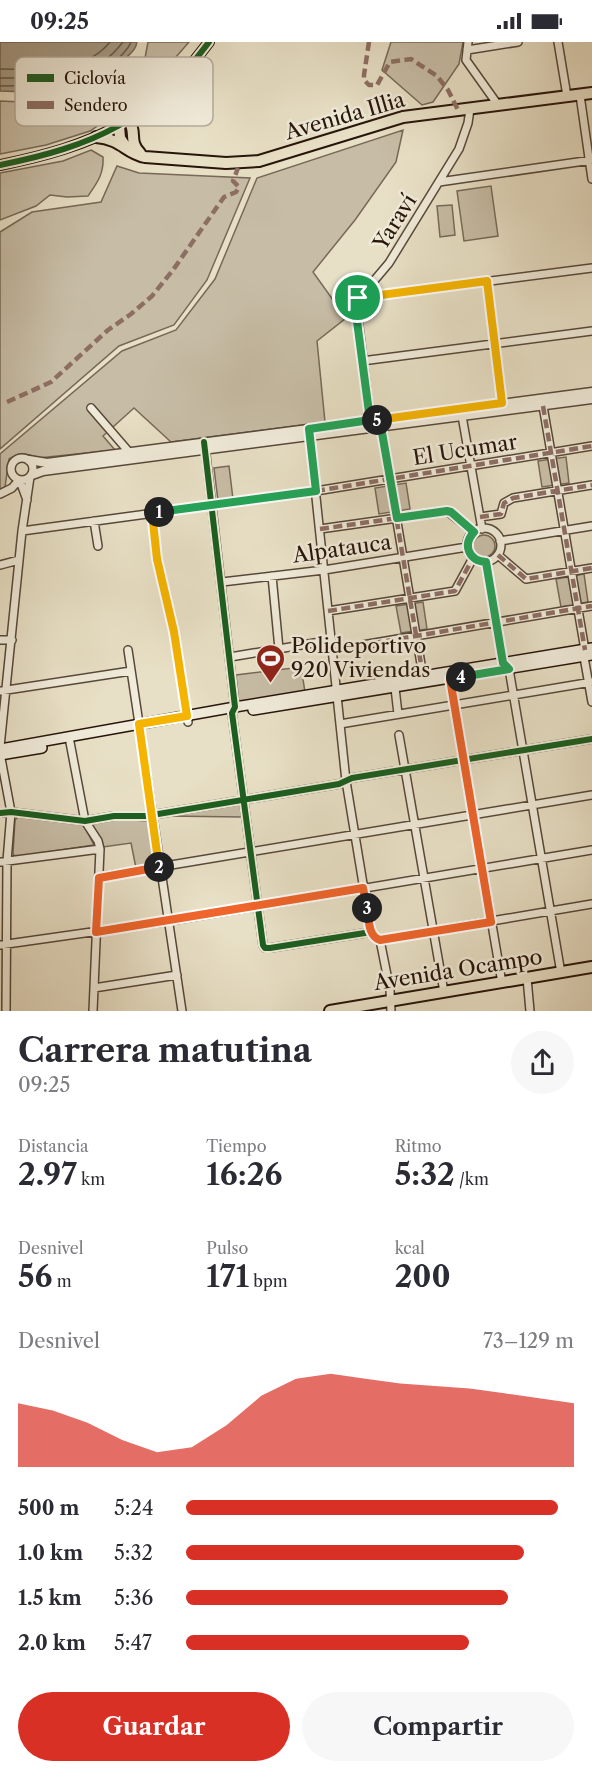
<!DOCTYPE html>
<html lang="es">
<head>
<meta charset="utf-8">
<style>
  body { margin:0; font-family:"Libre Caslon Text",serif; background:#f7f7f7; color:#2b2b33; height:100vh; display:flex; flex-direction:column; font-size:22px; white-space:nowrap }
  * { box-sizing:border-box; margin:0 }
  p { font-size:20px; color:#7c7c81 }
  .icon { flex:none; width:33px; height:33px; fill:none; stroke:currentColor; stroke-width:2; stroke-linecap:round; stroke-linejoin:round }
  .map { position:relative; height:969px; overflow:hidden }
  .drawer { display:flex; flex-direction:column; background:#fff; flex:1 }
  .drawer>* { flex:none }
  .pin { position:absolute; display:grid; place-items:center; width:51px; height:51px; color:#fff; margin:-26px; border:3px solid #fff; border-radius:50%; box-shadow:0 2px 6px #0007 }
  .km { position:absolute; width:30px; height:30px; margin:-15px; border-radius:50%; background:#222; color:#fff; font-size:16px; line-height:30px; text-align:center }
  .round { display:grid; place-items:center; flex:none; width:63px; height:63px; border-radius:32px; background:#f7f7f7 }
  .summary { display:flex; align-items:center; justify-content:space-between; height:102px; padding:0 18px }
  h1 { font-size:33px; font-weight:700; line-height:45px }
  .metrics { display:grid; grid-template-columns:repeat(3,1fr); gap:9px; height:102px; padding:6px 18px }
  .metrics div { display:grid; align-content:center }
  .metrics b { font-size:30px; font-weight:700 }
  .metrics small { font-size:16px; font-weight:400 }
  .metrics p { font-size:16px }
  .chart { height:168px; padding:12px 18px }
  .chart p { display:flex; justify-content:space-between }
  .chart svg { width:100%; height:108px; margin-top:6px; fill:#d93025; opacity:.7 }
  .cta { display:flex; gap:12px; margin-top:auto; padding:12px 18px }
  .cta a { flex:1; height:69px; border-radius:36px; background:#d93025; color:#fff; font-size:24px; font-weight:700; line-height:69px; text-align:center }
  .cta a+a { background:#f7f7f7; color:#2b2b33 }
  ul { padding:0 18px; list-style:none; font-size:20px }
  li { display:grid; grid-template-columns:96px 72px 1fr; align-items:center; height:45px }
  li i { height:15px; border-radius:8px; background:#d93025 }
  .status { display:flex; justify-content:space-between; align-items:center; height:42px; padding:0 30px; background:#fff; direction:ltr }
  .status svg { height:16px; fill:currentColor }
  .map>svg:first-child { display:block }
  .green { fill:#c7bda6; stroke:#776958; stroke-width:1.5 }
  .water { fill:#a69b86; stroke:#736554; stroke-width:1.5 }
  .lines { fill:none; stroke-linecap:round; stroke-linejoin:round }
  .shore { stroke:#665848; stroke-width:1.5 }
  .minor-casing { stroke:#574839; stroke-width:10 }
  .tertiary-casing { stroke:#574839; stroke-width:11 }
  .secondary-casing { stroke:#27150a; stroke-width:12 }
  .primary-casing { stroke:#27150a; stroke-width:14 }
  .minor { stroke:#f0ebda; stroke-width:7 }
  .tertiary { stroke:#f0ebda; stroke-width:8 }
  .secondary { stroke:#f0ebda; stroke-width:9 }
  .primary { stroke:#e8e0c6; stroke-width:10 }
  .quiet { stroke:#8d6e63; stroke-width:4.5; stroke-dasharray:9 4.5; stroke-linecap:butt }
  .cycleway-casing { stroke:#f0ebda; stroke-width:10 }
  .cycleway { stroke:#1b5e20; stroke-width:6 }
  .split-1-casing { stroke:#fff; stroke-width:12 }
  .split-2-casing { stroke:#fff; stroke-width:12 }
  .split-3-casing { stroke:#fff; stroke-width:12 }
  .split-4-casing { stroke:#fff; stroke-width:12 }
  .split-5-casing { stroke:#fff; stroke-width:12 }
  .split-6-casing { stroke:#fff; stroke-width:12 }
  .split-1 { stroke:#22a559; stroke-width:8 }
  .split-2 { stroke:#f5b400; stroke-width:8 }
  .split-3 { stroke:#f0652b; stroke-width:8 }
  .split-4 { stroke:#f0652b; stroke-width:8 }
  .split-5 { stroke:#22a559; stroke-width:8 }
  .split-6 { stroke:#f5b400; stroke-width:8 }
  .labels { text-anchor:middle; stroke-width:5; stroke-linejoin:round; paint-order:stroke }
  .street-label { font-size:21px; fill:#27150a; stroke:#f0ebda }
  .poi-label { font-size:21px; fill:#27150a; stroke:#f0ebda; text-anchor:start }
  .key { fill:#f0ebda; stroke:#b4ab9c; stroke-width:1.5 }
  .key-label { font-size:16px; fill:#27150a }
</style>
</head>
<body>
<div class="status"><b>09:25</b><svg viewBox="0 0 49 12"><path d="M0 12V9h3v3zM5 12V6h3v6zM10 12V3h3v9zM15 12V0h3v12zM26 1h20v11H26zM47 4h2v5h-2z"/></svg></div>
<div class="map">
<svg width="592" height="969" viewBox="0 0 592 969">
  <rect width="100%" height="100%" fill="#e8e0c6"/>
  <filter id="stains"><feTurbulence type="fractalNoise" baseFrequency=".00333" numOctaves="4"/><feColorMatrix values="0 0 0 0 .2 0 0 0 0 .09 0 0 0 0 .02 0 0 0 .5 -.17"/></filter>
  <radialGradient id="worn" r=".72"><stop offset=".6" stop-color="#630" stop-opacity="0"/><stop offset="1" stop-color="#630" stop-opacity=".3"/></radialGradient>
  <path class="green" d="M148,0h41l-46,53 -53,36 -44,14 -46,9v-53l46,2 34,-7 43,-14 22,-24z
    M391,0h72l-4,22 -26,38 -11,3 -40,-35z
    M403,88l-7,32 -41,58 -42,52 33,46 -29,23 8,81 -154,20 -37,-34 -31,28 12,14 -77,8c-12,-5 -18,-6 -29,1l-4,28 -5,2v-35l122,-103 54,-21 39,-51 42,-101z
    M91,108l12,7c1,17 -6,26 -15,39l-21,1 -17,-2 -14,11 -36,14v-47l63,-12z
    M117,124l22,7 111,5 -43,102 -33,45 -55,21 -119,103v-217l32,-20 69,-10z
    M491,144l7,50 -34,5 -7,-50z
    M452,163l3,30 -15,2 -3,-31z
    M566,415l3,26 -27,4 -4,-26z
    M229,424l4,33 -15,2 -4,-33z
    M406,441l4,26 -31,5 -4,-26z
    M473 504a11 11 0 1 1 22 0a11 11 0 1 1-22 0Z
    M584,532l4,28 -27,5 -5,-28z
    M423,560l4,27 -26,4 -5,-27z
    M301,625l4,25 -66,12 -3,-29z
    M237,762l4,3 1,10 -77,-1z
    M19,774l64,8 11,21 -79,12 -2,-4 2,-33z
    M117,777l32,2 8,40 -2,3 -19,4 -5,-25 -28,4 -12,-22 2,-2z"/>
  <path class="water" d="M0,0h137c-1,7 -5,10 -10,15 -32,37 -82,36 -127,34z"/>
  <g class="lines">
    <path class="shore" d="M0,27c38,0 84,5 110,-27
      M0,36c36,0 75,3 106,-19 7,-4 12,-11 17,-17
      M0,44c39,-1 91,4 120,-29 4,-5 9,-9 11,-15"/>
    <defs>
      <path id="minor" d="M468,0l-2,18 32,45
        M558,0l9,54
        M467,8l51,-8
        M580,53l12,84
        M439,140l153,-22
        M487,239l15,122
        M358,256l234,-30
        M362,319l230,-30
        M543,364l42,244
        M91,366l38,44
        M462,374l20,113
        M371,383l-15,-123 33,-39 70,-114 9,-26 2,-14
        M381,385l42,249
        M309,389l37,350 25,151 4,6 5,2
        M205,405l30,260 -3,6 31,232 2,3h5l101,-16
        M11 427a11 11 0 1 1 22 0a11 11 0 1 1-22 0Z
        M20,439l7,19
        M0,452l12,-6 7,-8
        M152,471l5,46 17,73 14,90
        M480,475l21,-3 3,-11 9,-5 79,-13
        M94,479l4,25
        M467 503a17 17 0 1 1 34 0a17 17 0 1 1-34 0Z
        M320,487l127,-18 27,21
        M22,489l294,-40 276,-45
        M500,499l92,-15
        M498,513l28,24 66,-11
        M486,520l17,101 6,6 52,304
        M0,523l19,-5
        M272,534l7,73
        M222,540l102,-12 143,-23
        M328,569l127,-20 18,-33
        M0,598h12
        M128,608l54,361
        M333,608l259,-44
        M230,615l102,-17
        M584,615l8,45
        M450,637l52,304
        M395,646l3,26
        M0,649l131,-20
        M340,682l252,-42
        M399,693l45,257
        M69,695l16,84 13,20 2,8 -7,162
        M0,705l22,-216 8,-54
        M0,711l11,59 -4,49 -1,150
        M0,771l11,-1 74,9 29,-5h32l193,-32 13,-6 240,-39
        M0,820l100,-13
        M99,835l493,-82
        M380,898l212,-36
        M380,898l10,50 1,21
        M0,903l169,-24 423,-71
        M527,936l3,33
        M94,946l83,-13"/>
      <path id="tertiary" d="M29,418l18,3 545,-71
        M32,433l11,-4 549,-72"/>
      <path id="secondary" d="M0,123c94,-19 151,-44 209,-123
        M253,668l339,-55
        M0,707l235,-42 357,-59
        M0,713l42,-7"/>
      <path id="primary" d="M129,79c8,11 -1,20 11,32
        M119,84l1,12 6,9
        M96,95c26,2 29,16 49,20l81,6 33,-2 144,-44 189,-24
        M330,969l262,-44"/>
    </defs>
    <use href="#minor" class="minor-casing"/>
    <use href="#tertiary" class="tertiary-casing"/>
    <use href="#secondary" class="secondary-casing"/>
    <use href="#primary" class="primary-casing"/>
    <use href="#minor" class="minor"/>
    <use href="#tertiary" class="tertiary"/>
    <use href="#secondary" class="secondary"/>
    <use href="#primary" class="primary"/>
    <path class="quiet" d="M369,0l-5,33v5l5,5h8l13,-23 21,-3 26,17 11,14 10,20
      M7,360l44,-20 57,-52 23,-16 21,-18 21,-26 51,-73 12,-5 3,-5 -6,-6 5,-13
      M543,364l42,244
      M381,385l42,249
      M316,449l276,-45
      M480,475l21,-3 3,-11 9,-5 79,-13
      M320,487l127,-18 27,21
      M498,513l28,24 66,-11
      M328,569l127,-20 18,-33
      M333,608l259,-44"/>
    <defs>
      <path id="cycleway" d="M0,123c94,-19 151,-44 209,-123
        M204,400l31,265 -3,6 31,232 2,3h5l101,-16
        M0,771l11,-1 74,9 29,-5h32l193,-32 13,-6 240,-39"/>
    </defs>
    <use href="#cycleway" class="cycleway-casing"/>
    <use href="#cycleway" class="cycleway"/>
  </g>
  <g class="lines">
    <defs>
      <path id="split-1" d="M159,470l157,-21 -7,-62 61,-9 -15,-114 3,-8"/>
      <path id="split-2" d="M159,470l-7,1 5,46 17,73 13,84 -48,8 20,143"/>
      <path id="split-3" d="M159,825l-60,11 -3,54 267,-44 4,20"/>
      <path id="split-4" d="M367,866c2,12 1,28 13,32l111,-18 -41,-243 11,-2"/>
      <path id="split-5" d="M377,378h-7l1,8 10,-1 16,91 50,-7 4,1 23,20c-12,13 -5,29 12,30l17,101 6,6 -48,8"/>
      <path id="split-6" d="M358,256l129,-17 15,122 -125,17"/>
    </defs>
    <use href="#split-1" class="split-1-casing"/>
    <use href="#split-2" class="split-2-casing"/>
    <use href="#split-3" class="split-3-casing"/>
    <use href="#split-4" class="split-4-casing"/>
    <use href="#split-5" class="split-5-casing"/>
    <use href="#split-6" class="split-6-casing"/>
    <use href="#split-1" class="split-1"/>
    <use href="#split-2" class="split-2"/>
    <use href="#split-3" class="split-3"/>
    <use href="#split-4" class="split-4"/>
    <use href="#split-5" class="split-5"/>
    <use href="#split-6" class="split-6"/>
  </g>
  <defs>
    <symbol id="stadium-pin" viewBox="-11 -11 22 30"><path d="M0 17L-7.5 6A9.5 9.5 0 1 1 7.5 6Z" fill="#8f2418" stroke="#f0ebda"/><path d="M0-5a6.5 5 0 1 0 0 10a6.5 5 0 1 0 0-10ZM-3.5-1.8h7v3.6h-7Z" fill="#fff"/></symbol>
  </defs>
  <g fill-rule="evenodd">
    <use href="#stadium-pin" x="254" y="600" width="33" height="45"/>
  </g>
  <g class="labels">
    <g class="street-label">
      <text transform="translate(345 74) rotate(-16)" y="7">Avenida Illia</text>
      <text transform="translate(395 180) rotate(-58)" y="7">Yaraví</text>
      <text transform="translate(465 408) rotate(-9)" y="7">El Ucumar</text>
      <text transform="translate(342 507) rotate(-8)" y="7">Alpatauca</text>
      <text transform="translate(458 928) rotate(-9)" y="7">Avenida Ocampo</text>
    </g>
    <g class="poi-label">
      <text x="291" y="611">Polideportivo<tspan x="291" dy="24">920 Viviendas</tspan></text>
    </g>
  </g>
  <rect x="15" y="15" width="198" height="69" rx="9" class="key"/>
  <rect x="27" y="32" width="27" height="8" fill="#1b5e20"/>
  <rect x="27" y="59" width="27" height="8" fill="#8d6e63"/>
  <g class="key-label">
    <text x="64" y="42">Ciclovía</text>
    <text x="64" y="69">Sendero</text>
  </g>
  <rect width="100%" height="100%" filter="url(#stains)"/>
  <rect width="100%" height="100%" fill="url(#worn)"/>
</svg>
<div class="pin" style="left:358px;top:256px;background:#1e9e55"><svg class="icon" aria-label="arrive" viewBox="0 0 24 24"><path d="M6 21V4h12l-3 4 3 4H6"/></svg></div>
<b class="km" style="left:159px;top:470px">1</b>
<b class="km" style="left:159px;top:825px">2</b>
<b class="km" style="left:367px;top:866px">3</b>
<b class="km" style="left:461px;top:635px">4</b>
<b class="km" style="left:377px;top:378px">5</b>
</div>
<section class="drawer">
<div class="summary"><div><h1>Carrera matutina</h1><p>09:25</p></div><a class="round"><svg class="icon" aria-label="share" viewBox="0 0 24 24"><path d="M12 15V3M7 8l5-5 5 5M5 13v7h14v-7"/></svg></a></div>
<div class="metrics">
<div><p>Distancia</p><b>2.97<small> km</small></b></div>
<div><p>Tiempo</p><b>16:26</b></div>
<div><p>Ritmo</p><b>5:32<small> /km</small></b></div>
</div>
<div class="metrics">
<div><p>Desnivel</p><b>56<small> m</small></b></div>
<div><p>Pulso</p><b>171<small> bpm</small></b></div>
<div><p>kcal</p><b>200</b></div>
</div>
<div class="chart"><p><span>Desnivel</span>73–129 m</p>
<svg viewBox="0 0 160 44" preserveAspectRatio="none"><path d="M0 44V18L10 21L20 26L30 33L40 38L50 36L60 27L70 15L80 8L90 6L100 8L110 10L120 11L130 12L140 14L150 16L160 18V44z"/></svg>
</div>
<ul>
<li><b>500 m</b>5:24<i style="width:96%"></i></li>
<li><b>1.0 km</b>5:32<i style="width:87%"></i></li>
<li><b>1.5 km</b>5:36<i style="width:83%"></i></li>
<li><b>2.0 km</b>5:47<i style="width:73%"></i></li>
</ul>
<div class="cta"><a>Guardar</a><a>Compartir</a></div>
</section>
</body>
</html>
